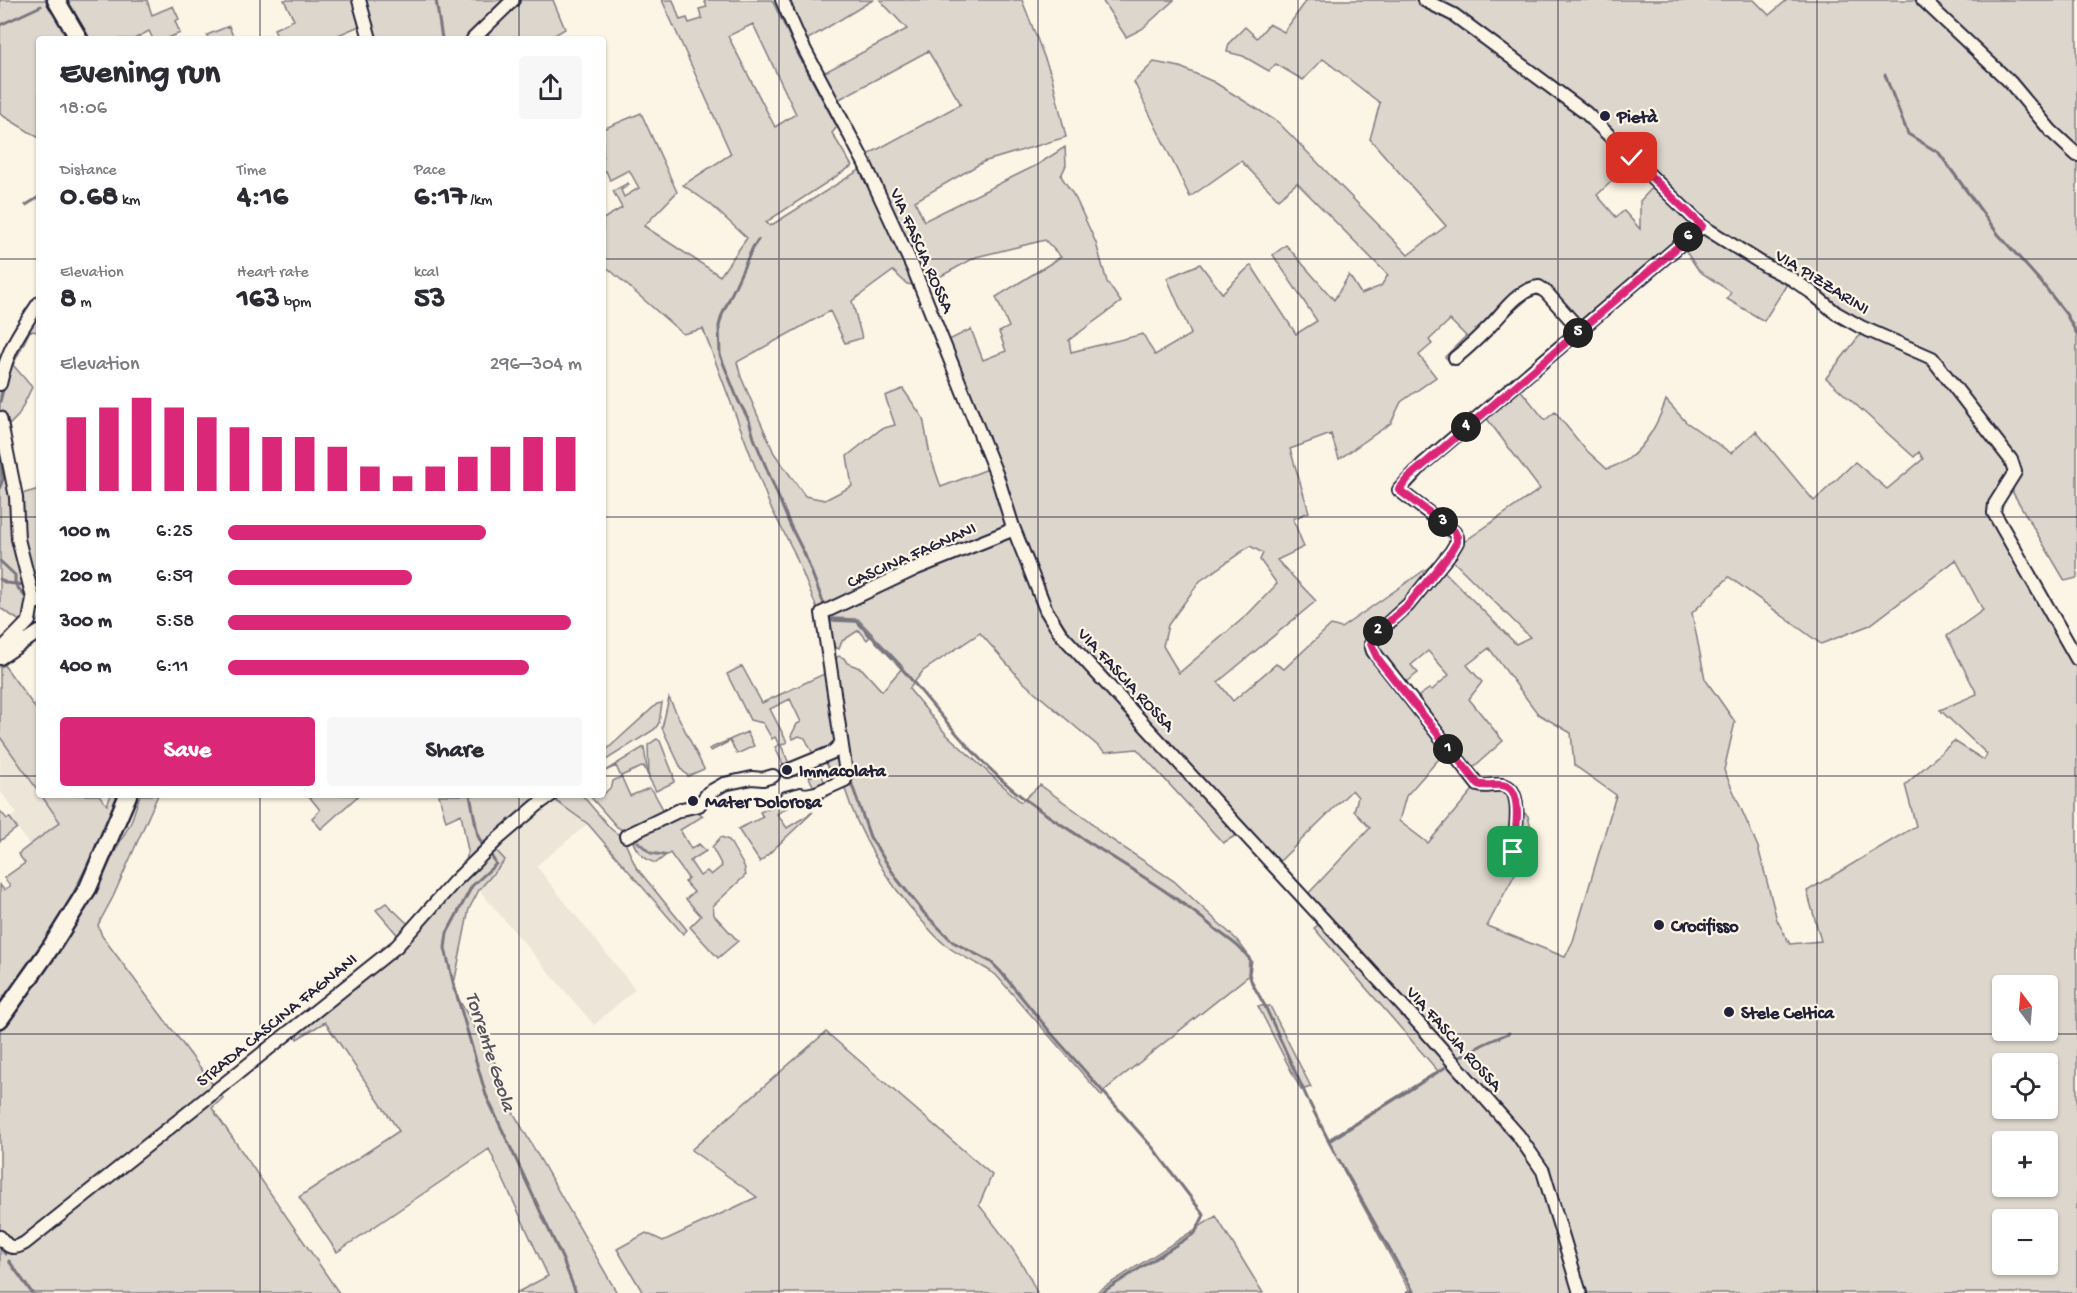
<!DOCTYPE html>
<html lang="en">
<head>
<meta charset="utf-8">
<style>
  body { margin:0; font-family:"Gochi Hand",sans-serif; background:#f7f7f7; color:#2b2b33; height:100vh; display:flex; flex-direction:column; font-size:22px; white-space:nowrap }
  * { box-sizing:border-box; margin:0 }
  p { font-size:20px; color:#7c7c81 }
  .icon { flex:none; width:33px; height:33px; fill:none; stroke:currentColor; stroke-width:2; stroke-linecap:round; stroke-linejoin:round }
  .map { position:relative; flex:1; overflow:hidden }
  .panel { position:absolute; left:36px; top:36px; width:570px; height:762px; display:flex; flex-direction:column; background:#fff; border-radius:6px; box-shadow:0 2px 4px #0004 }
  .panel>* { flex:none }
  .needle { width:39px; rotate:344deg }
  .tools { position:absolute; left:1992px; top:975px; display:grid; gap:12px }
  .tools a { display:grid; place-items:center; width:66px; height:66px; border-radius:6px; background:#fff; box-shadow:0 2px 4px #0004; font-size:30px }
  .pin { position:absolute; display:grid; place-items:center; width:51px; height:51px; color:#fff; margin:-26px; border-radius:12px; box-shadow:0 3px 9px #0006 }
  .km { position:absolute; width:30px; height:30px; margin:-15px; border-radius:50%; background:#222; color:#fff; font-size:16px; line-height:30px; text-align:center }
  .round { display:grid; place-items:center; flex:none; width:63px; height:63px; border-radius:6px; background:#f7f7f7 }
  .head { display:flex; align-items:center; justify-content:space-between; height:102px; padding:0 24px }
  h1 { font-size:33px; font-weight:700; line-height:45px }
  .stats { display:grid; grid-template-columns:repeat(3,1fr); gap:9px; height:102px; padding:6px 24px }
  .stats div { display:grid; align-content:center }
  .stats b { font-size:30px; font-weight:700 }
  .stats small { font-size:16px; font-weight:400 }
  .stats p { font-size:16px }
  .chart { height:168px; padding:12px 24px }
  .chart p { display:flex; justify-content:space-between }
  .chart svg { width:100%; height:108px; margin-top:6px; stroke:#db2777; stroke-width:6 }
  .primary-button { display:flex; gap:12px; margin-top:auto; padding:12px 24px }
  .primary-button a { flex:1; height:69px; border-radius:6px; background:#db2777; color:#fff; font-size:24px; font-weight:700; line-height:69px; text-align:center }
  .primary-button a+a { background:#f7f7f7; color:#2b2b33 }
  ul { padding:0 24px; list-style:none; font-size:20px }
  li { display:grid; grid-template-columns:96px 72px 1fr; align-items:center; height:45px }
  li i { height:15px; border-radius:8px; background:#db2777 }
  .map>svg:first-child { display:block }
  .built { fill:#ece5d8 }
  .green { fill:#dcd6cc; stroke:#7f7c84; stroke-width:1.5; fill-rule:evenodd }
  .lines { fill:none; stroke-linecap:round; stroke-linejoin:round }
  .stream { stroke:#78757e; stroke-width:3 }
  .minor-casing { stroke:#22223b; stroke-width:16 }
  .highway-casing { stroke:#22223b; stroke-width:21 }
  .minor { stroke:#fcf5e5; stroke-width:12 }
  .highway { stroke:#fcf5e5; stroke-width:16 }
  .route-casing { stroke:#fff; stroke-width:12 }
  .route { stroke:#db2777; stroke-width:8 }
  .grid { fill:none; stroke:#22223b; stroke-width:1.5; stroke-opacity:0.55 }
  .poi-dot { fill:#22223b; stroke:#fcf5e5; stroke-width:2 }
  .labels { text-anchor:middle; stroke-width:4.5; stroke-linejoin:round; paint-order:stroke }
  .poi-label { font-size:18px; font-weight:bold; fill:#22223b; stroke:#fcf5e5; text-anchor:start }
  .street-label { font-size:18px; fill:#22223b; stroke:#fcf5e5 }
  .water-label { font-size:20px; font-style:italic; fill:#545362; stroke:#fcf5e5 }
</style>
</head>
<body>
<div class="map">
<svg width="2077" height="1293" viewBox="0 0 2077 1293">
  <rect width="100%" height="100%" fill="#fcf5e5"/>
  <filter id="ink" filterUnits="userSpaceOnUse"><feTurbulence type="fractalNoise" baseFrequency=".0167" numOctaves="2"/><feDisplacementMap in="SourceGraphic" scale="12" xChannelSelector="R" yChannelSelector="G"/><feConvolveMatrix kernelMatrix="1 2 1 2 8 2 1 2 1" color-interpolation-filters="sRGB"/></filter>
  <g filter="url(#ink)">
    <path class="built" d="M0,738l39,54v3h2l19,27 -31,23 -18,-27 6,-5 -17,-22z
      M552,798l36,26 -52,42 99,123 -41,36 -115,-135 10,-9 4,-34z"/>
    <path class="green" d="M0,0h49l22,39h-32v99l-39,-24z
      M68,0h79l5,15 21,-9 6,13 -4,2 5,12 -14,6h-13l-4,-8 -15,8h-45z
      M284,0h73l7,24 -35,15h-51l-4,-10 20,-9z
      M362,0h144l-16,19 -24,20h-92z
      M519,0h34l12,29 -17,10h-72z
      M662,0h11l7,20 7,-2 2,5 13,-4 -3,-10 8,-2 -3,-7h68l27,57 38,70 -5,6 20,33 -86,56 4,4 91,-57 54,116 -8,-1 -14,-13 -41,30 10,37 -17,5 -15,-32 -93,51 4,15 33,76 31,43 20,4 27,-14 -5,-30 34,-27 14,-4 -10,-29 18,-7 20,29 7,37 11,32 47,-18 17,52v6l-186,86 -26,-63 -23,-44 -67,-177 -20,5 -80,-70v-45l19,-11 -9,-17 15,-8 1,2 -8,5 3,7 15,-9 -10,-18 -19,10 -4,-9 -3,1v-43l38,-16 36,79 -33,34 76,50 27,-38 -37,-34 -27,-19 48,-31zM753,24l43,90 -21,13 -47,-91z
      M786,0h87l-68,41z
      M880,0h142l30,77 14,60 -83,25 -68,39 9,20 113,-56 28,-18 1,18 -5,11 15,23 20,44 11,39 14,20 -52,38 2,12 72,-18 12,21 36,-21 -24,-56 33,-14 22,29 29,-28 45,69 21,-13 -44,-66 13,-10 48,55 15,-25 12,19 20,-8 7,-11 -91,-92 -19,16 -37,-38 -51,36 -56,-115 20,-20 26,5 34,15 64,40 130,133 38,-29 -76,-87 10,-36 -57,-44 -20,21 -27,-16 -7,7 -26,-15 -16,-4 2,-9 16,-16 12,11 12,-14 15,8 23,-32h110l27,12 138,104 9,11 37,33 -3,4 2,3 -30,28 19,22 8,-6 16,18v-28l13,-14 43,39 -115,100 -44,-35 -84,73 -8,-7 21,-21 -16,-16 -21,20 3,4 -13,11 17,22 -35,25 -10,21 -52,36 -8,-25 -41,15 19,63 -16,7 11,28 -27,13 39,41 -98,81 15,19 43,-37 8,5 47,-44 10,3 101,-70 -75,87 82,106 -11,9 -32,36 -7,25 29,22 49,-58 28,2 13,21 10,8c5,19 13,48 -12,56l-29,54 78,31 8,-16 43,-146 -42,-30 -3,-32 -33,-19 -49,-66 -22,17 15,17 -13,17 34,42 -34,30 -52,-69 3,-7 9,-6 3,1 17,-15 -21,-24 -17,14 7,8 -15,11 -26,-31 -2,-11 65,-75 76,77 14,-7 -81,-80 9,-11 82,-57 -55,-73 34,-28 26,32 10,-8 30,37 22,20c7,-3 15,-5 21,-10 18,-13 31,-38 38,-59l20,22 45,31 25,-22 58,70 41,-39 32,27 36,-30 -4,-7 -5,5 -88,-79 38,-48 68,29 77,104 2,9 -18,29 75,153 9,12v627h-668l1,-1 -83,-152 111,-69 -124,-143 8,-6 -16,-26 64,-68 -16,-17 4,-14 -6,-7 -74,73 -214,-232 -15,-22 -104,-267 26,-13 12,31 23,-9 -7,-19 10,-5 -13,-30 65,-40 -16,-17 -69,17 -53,29 -56,-131 94,-51 -33,-53 -92,50 -13,-28 84,-44zM1250,546l13,7 -3,7 17,24 -30,31 -68,58 -16,-27 5,-21 32,-44zM1956,560l27,50 -36,26 30,58 -37,16 47,44 -3,6 -30,-19 -49,44 11,41 -109,65 14,50 -31,3 -13,-24 -19,-73 -34,-77 11,-48 -30,-43 -13,-66 37,-36 92,67 49,-19zM2002,986h46v44h-46zM2002,1064h46v44h-46zM2002,1142h46v44h-46zM2002,1220h46v44h-46z
      M1102,0h72l-32,29 -16,8z
      M1428,0h326l15,15 18,-15h290v578l-12,3 -52,-88v-10l5,-11 -85,-115 -69,-30 -160,-103 -116,-112z
      M229,26l5,13h-26l-1,-4z
      M1702,231l87,50 -25,40 -37,-22 4,-7 -32,-21 -16,-24z
      M39,308v24l-9,-1 -17,34 19,22 -14,29 -13,13 13,66 21,-6v107l-12,20 -7,5 -20,-13v-213l8,-31z
      M1014,535l29,76 197,222 -17,10 -86,-94 -32,3 -82,-70 -43,-49 -57,38 -14,18 37,45 75,68 19,-17 50,36 10,11 74,49 63,59 12,16 -1,20 -143,114 -3,6 -106,-121c-15,-11 -33,-17 -48,-28 -10,-7 -18,-17 -26,-26 -36,-40 -62,-84 -78,-135l6,-2 -15,-125 4,-3 5,2 3,5 15,6 20,22 21,-24 -45,-48 -28,-1v-4l118,-56z
      M830,621l27,1 13,15 -3,3 -8,-10 -17,11 -3,8 -5,-2z
      M4,665l35,48v79l-39,-55v-70z
      M742,666l20,37 66,-31 9,73 -23,11 -9,-18 -6,-2 -6,3 -2,-3 6,-12 4,-2 -11,-23 -20,10 17,33 -6,3 7,16 -2,10 -11,-24 4,-2 -4,-8 -3,2 -9,-16 -13,-3 -23,-46z
      M669,698l35,71 -16,7 -6,-6 -20,-42z
      M662,703l-3,20 -4,6 -52,33v-9l54,-49z
      M747,732l7,14 -17,8 -7,-13 -19,10 -2,-2z
      M657,739l3,2 13,33 1,8 -18,9 -7,-13 -1,-33z
      M644,747l4,29 -4,-10 -23,10 9,20 19,-8 4,3 12,22 -41,18 -7,-4 -28,-32h14l9,-9 1,-5 8,-4 -5,-11 -11,5z
      M839,755l5,18 -9,10 -11,-25z
      M821,773l5,13 -11,4 -6,-13z
      M41,795h58l8,10 4,-10h8c-32,73 -66,147 -119,208v-118l4,5 6,-4 -6,-8 21,-15 -7,-9 42,-32z
      M140,795h18l-45,102 -15,28 4,11 121,162 -11,10 127,185h-339v-263l95,-142 36,-66z
      M308,795h51l-38,34 -9,-11 8,-8z
      M439,795h110l-56,52 12,13 -26,30 -10,19 -16,80 42,74 14,42 108,188h-101l32,-17 -59,-127 -152,103 -38,-55 100,-66 -74,-109 -28,17 -1,-7 111,-86 -31,-36 10,-7 22,21 58,-63 2,-10 -7,-37 -15,7z
      M557,795h25l29,34 12,9 13,29 51,63 -4,4 -95,-110 -36,-26z
      M779,795l10,11 -12,8 10,14 26,-16 -53,50 -22,-33 25,-12 -3,-5 13,-6 -3,-8z
      M696,810l7,6 -23,14 11,19 8,-5 7,7 -16,10 10,15 7,-5 4,4 11,-9 -10,-19 9,-10 8,3 16,28 -1,4 2,3 -33,31 1,9 24,26 -20,17 -28,-31 11,-11 -15,-17 8,-7 -9,-10 3,-4 -18,-25 -3,2 -17,-3 -16,-15 6,-6z
      M0,811l7,8 3,-1 7,10 -17,13z
      M632,838l19,16 14,2 -9,7c-12,-3 -22,-14 -24,-25z
      M1258,1006h12l41,81 -10,3z
      M826,1032l166,143 -13,30c22,28 44,55 58,88h-394l-26,-44 29,-16 17,8 94,-44 -66,-47z
      M1216,1216l47,77h-168z"/>
    <g class="lines">
      <path class="stream" d="M436,0l6,39
        M0,25l41,-19
        M1885,75l23,59 31,19 59,81 43,48 25,32 11,20
        M26,205l13,-8
        M758,240l-5,7 -31,68 -3,11 1,29 18,45 11,20 5,18 36,87 15,30 20,52
        M0,402l4,-16
        M0,454l3,25 -3,8
        M0,561l15,14v9l12,15
        M0,579l6,4 21,2
        M1042,581l9,26 18,27
        M34,615l3,5 -2,2
        M832,640l-2,-21 27,2c15,17 32,32 47,50 37,44 72,90 118,126 62,47 133,81 192,131 14,11 27,18 37,33l-2,13 3,9 13,23 44,96 27,53
        M1075,641l174,189
        M850,779l20,58 27,42 27,34 29,29 38,20 9,9 51,62 102,115 51,67 -9,18 -94,60
        M470,795l8,41 5,10
        M492,857l4,7 -24,22 -25,47 -2,15 8,34 33,113 77,165 13,33
        M1455,1057l1,2 28,-15 25,-11
        M1329,1141l120,-76
        M1339,1160l74,131 -6,2
        M0,1247l5,7
        M9,1261l23,32"/>
      <defs>
        <path id="minor" d="M359,0l11,39
          M782,0l18,41 64,121 50,108 83,206 16,51 33,83 14,23 362,394 96,108 25,36 37,122
          M1424,0l30,15 132,98 116,113 64,40 26,13 19,13 25,21 25,14 71,31 79,102 4,12 -20,32 -1,9 83,146
          M1923,0l87,82 41,49 26,24
          M473,39l40,-39
          M1455,358c12,-9 23,-20 34,-31 15,-15 28,-37 50,-40l7,5 35,39
          M0,384c7,-34 20,-53 39,-81
          M0,418l16,79 2,42 15,59 6,4
          M0,651l29,-30 4,-23
          M0,658l39,-26
          M787,771l46,-19 8,-8
          M786,798l15,-4 5,1 10,-2 29,-13 1,-7 -24,-160 95,-45 90,-36 6,-5
          M626,836l56,-27 17,-4 9,-12 16,-9 28,-6 11,1 10,-3
          M1513,852c2,-14 10,-60 -7,-66 -9,-4 -19,2 -28,-1l-105,-134 -2,-7 4,-9 33,-30 43,-53 6,-10v-5l-3,-5 -55,-42 24,-26 279,-238
          M0,1237c8,11 13,13 25,6l372,-297 57,-64 45,-44 42,-36 10,-7"/>
        <path id="highway" d="M56,0l23,39
          M0,1019l51,-72 37,-59 40,-93"/>
      </defs>
      <use href="#minor" class="minor-casing"/>
      <use href="#highway" class="highway-casing"/>
      <use href="#minor" class="minor"/>
      <use href="#highway" class="highway"/>
    </g>
  </g>
  <g class="lines" filter="url(#ink)">
    <defs>
      <path id="route" d="M1513,852c2,-14 11,-60 -7,-66 -9,-4 -19,2 -28,-2l-100,-125 -7,-15 3,-9 34,-30 43,-53 6,-10v-5l-3,-6 -55,-41 9,-12 294,-252 -70,-68"/>
    </defs>
    <use href="#route" class="route-casing"/>
    <use href="#route" class="route"/>
  </g>
  <path class="grid" d="M260,0v39M519,0v39M779,0v1293M1038,0v1293M1298,0v1293M1558,0v1293M1817,0v1293M0,259h39M603,259h1474M0,517h39M603,517h1474M0,776h39M603,776h1474M260,795v498M519,795v498M0,1034h2077"/>
  <g class="poi-dot">
    <circle cx="1605" cy="116" r="6"/>
    <circle cx="787" cy="770" r="6"/>
    <circle cx="693" cy="801" r="6"/>
    <circle cx="1659" cy="925" r="6"/>
    <circle cx="1729" cy="1012" r="6"/>
  </g>
  <g class="labels">
    <g class="poi-label">
      <text x="1617" y="122">Pietà</text>
      <text x="799" y="776">Immacolata</text>
      <text x="705" y="807">Mater Dolorosa</text>
      <text x="1671" y="931">Crocifisso</text>
      <text x="1741" y="1018">Stele Celtica</text>
    </g>
    <g class="street-label">
      <text transform="translate(923 250) rotate(66)" y="6">VIA FASCIA ROSSA</text>
      <text transform="translate(1823 281) rotate(32)" y="6">VIA PIZZARINI</text>
      <text transform="translate(911 554) rotate(-24)" y="6">CASCINA FAGNANI</text>
      <text transform="translate(1127 679) rotate(47)" y="6">VIA FASCIA ROSSA</text>
      <text transform="translate(276 1019) rotate(-39)" y="6">STRADA CASCINA FAGNANI</text>
      <text transform="translate(1455 1038) rotate(48)" y="6">VIA FASCIA ROSSA</text>
    </g>
    <g class="water-label">
      <text transform="translate(492 1051) rotate(72)" y="7">Torrente Geola</text>
    </g>
  </g>
</svg>
<div class="tools">
<a><svg class="needle" viewBox="-14 -14 28 28"><path d="M0-13l5 13h-10z" fill="#e53935"/><path d="M0 13l5-13h-10z" fill="#7c7c81"/></svg></a>
<a><svg class="icon" aria-label="locate" viewBox="0 0 24 24"><circle cx="12" cy="12" r="6"/><path d="M12 2v4M12 18v4M2 12h4M18 12h4"/></svg></a>
<a>+</a>
<a>−</a>
</div>
<div class="pin" style="left:1513px;top:852px;background:#1e9e55"><svg class="icon" aria-label="arrive" viewBox="0 0 24 24"><path d="M6 21V4h12l-3 4 3 4H6"/></svg></div>
<div class="pin" style="left:1632px;top:158px;background:#d93025"><svg class="icon" aria-label="check" viewBox="0 0 24 24"><path d="M5 12l5 5 9-10"/></svg></div>
<b class="km" style="left:1448px;top:749px">1</b>
<b class="km" style="left:1378px;top:631px">2</b>
<b class="km" style="left:1443px;top:522px">3</b>
<b class="km" style="left:1466px;top:427px">4</b>
<b class="km" style="left:1578px;top:333px">5</b>
<b class="km" style="left:1688px;top:237px">6</b>
<section class="panel">
<div class="head"><div><h1>Evening run</h1><p>18:06</p></div><a class="round"><svg class="icon" aria-label="share" viewBox="0 0 24 24"><path d="M12 15V3M7 8l5-5 5 5M5 13v7h14v-7"/></svg></a></div>
<div class="stats">
<div><p>Distance</p><b>0.68<small> km</small></b></div>
<div><p>Time</p><b>4:16</b></div>
<div><p>Pace</p><b>6:17<small> /km</small></b></div>
</div>
<div class="stats">
<div><p>Elevation</p><b>8<small> m</small></b></div>
<div><p>Heart rate</p><b>163<small> bpm</small></b></div>
<div><p>kcal</p><b>53</b></div>
</div>
<div class="chart"><p><span>Elevation</span>296–304 m</p>
<svg viewBox="0 0 160 44" preserveAspectRatio="none"><path d="M5 44V14M15 44V10M25 44V6M35 44V10M45 44V14M55 44V18M65 44V22M75 44V22M85 44V26M95 44V34M105 44V38M115 44V34M125 44V30M135 44V26M145 44V22M155 44V22"/></svg>
</div>
<ul>
<li><b>100 m</b>6:25<i style="width:73%"></i></li>
<li><b>200 m</b>6:59<i style="width:52%"></i></li>
<li><b>300 m</b>5:58<i style="width:97%"></i></li>
<li><b>400 m</b>6:11<i style="width:85%"></i></li>
</ul>
<div class="primary-button"><a>Save</a><a>Share</a></div>
</section>
</div>
</body>
</html>
